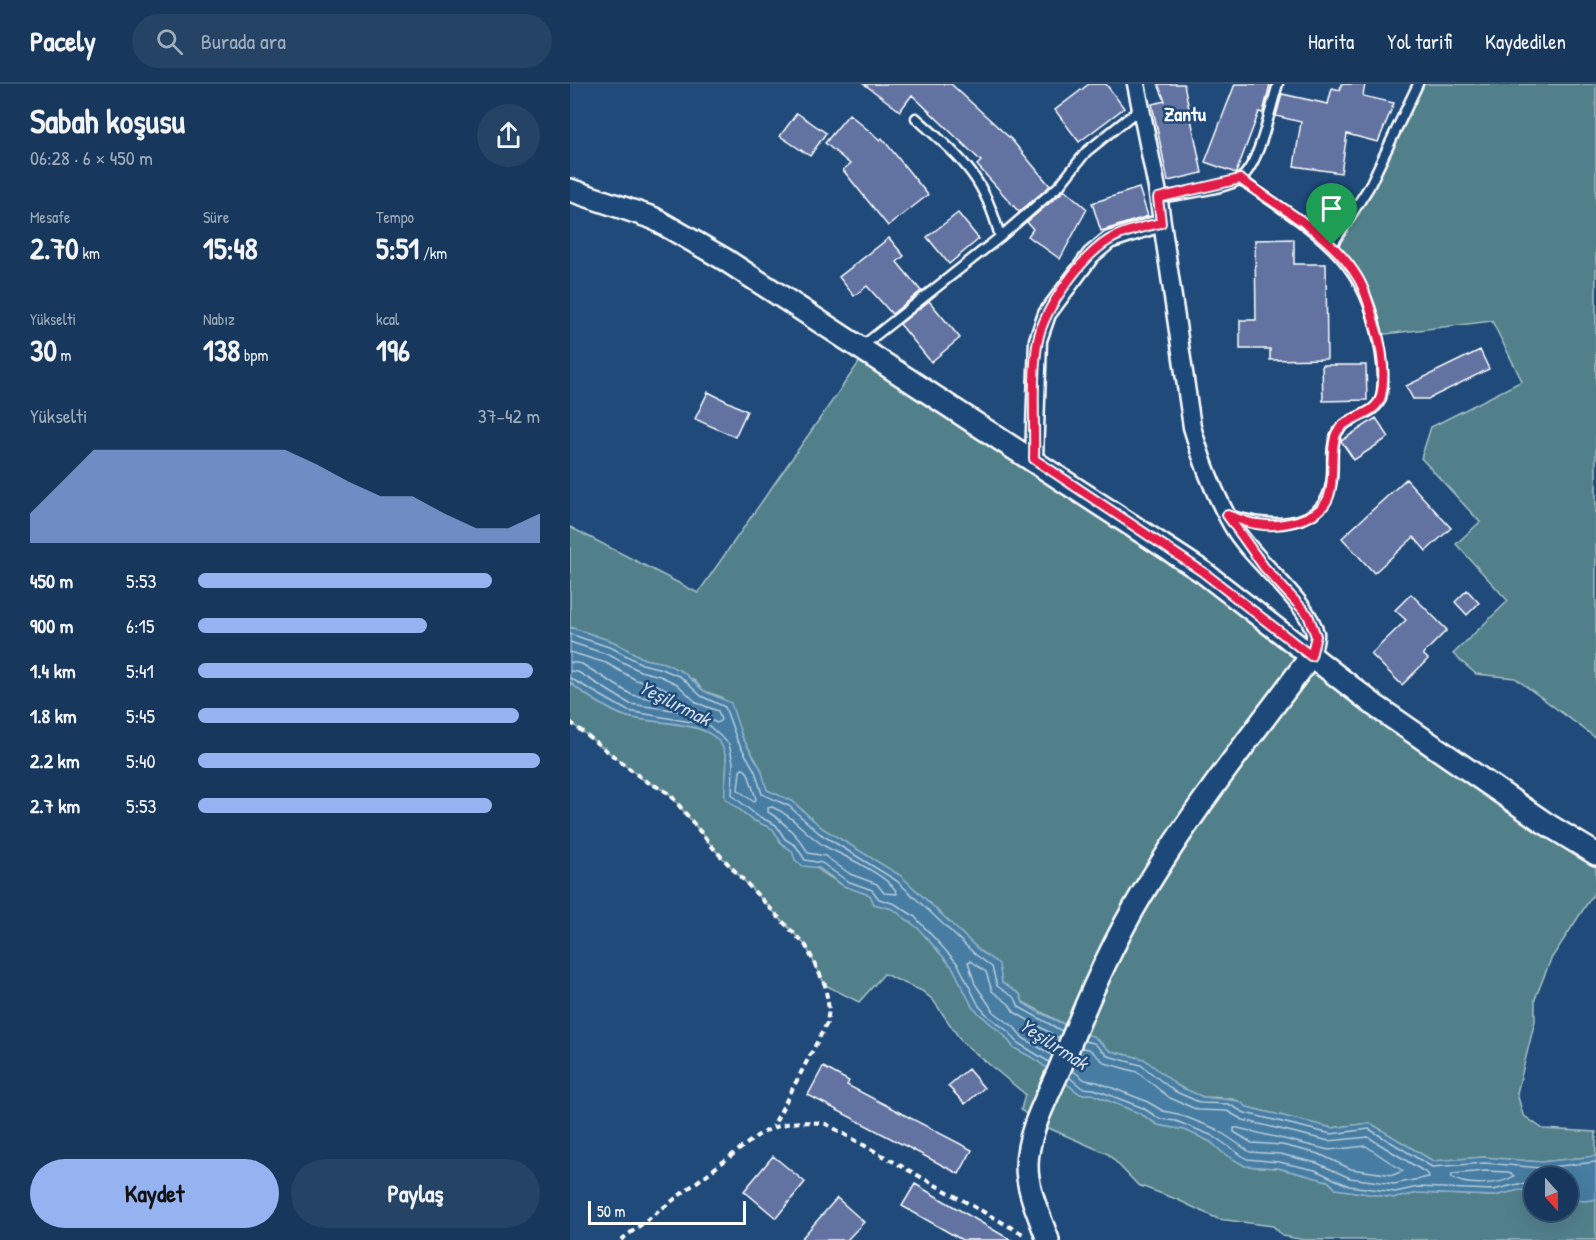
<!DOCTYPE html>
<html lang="tr">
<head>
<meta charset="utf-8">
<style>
  body { margin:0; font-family:"Patrick Hand",sans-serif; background:#244365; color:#f1f3f6; height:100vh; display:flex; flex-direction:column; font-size:22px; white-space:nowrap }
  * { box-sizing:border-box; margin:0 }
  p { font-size:20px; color:#9eacbb }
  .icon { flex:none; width:33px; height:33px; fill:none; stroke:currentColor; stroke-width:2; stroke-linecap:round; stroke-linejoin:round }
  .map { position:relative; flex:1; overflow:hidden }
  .details { display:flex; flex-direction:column; background:#17385c; width:570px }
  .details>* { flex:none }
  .needle { width:39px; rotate:159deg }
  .tools { position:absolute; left:954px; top:1083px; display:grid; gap:12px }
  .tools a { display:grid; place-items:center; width:54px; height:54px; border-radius:50%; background:#17385c; box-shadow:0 6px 24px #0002,0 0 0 2px #365272; font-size:30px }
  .scale { position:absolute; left:18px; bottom:15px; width:158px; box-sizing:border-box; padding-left:6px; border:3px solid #fff; border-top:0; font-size:16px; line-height:21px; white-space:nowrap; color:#fff; -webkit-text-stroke:4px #1f4a7a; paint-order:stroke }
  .pin { position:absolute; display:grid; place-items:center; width:51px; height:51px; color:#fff; margin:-62px -26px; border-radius:50% 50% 50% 0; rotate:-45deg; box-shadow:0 0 6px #0007 }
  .pin .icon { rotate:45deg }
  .round { display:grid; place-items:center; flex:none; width:63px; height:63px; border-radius:32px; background:#244365 }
  .summary { display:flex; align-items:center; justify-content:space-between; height:102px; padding:0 30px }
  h1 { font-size:33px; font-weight:700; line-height:45px }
  .stats { display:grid; grid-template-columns:repeat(3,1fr); gap:9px; height:102px; padding:6px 30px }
  .stats div { display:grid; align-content:center }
  .stats b { font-size:30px; font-weight:700 }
  .stats small { font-size:16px; font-weight:400 }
  .stats p { font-size:16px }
  .chart { height:168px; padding:12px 30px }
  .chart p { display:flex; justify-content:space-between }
  .chart svg { width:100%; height:108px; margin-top:6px; fill:#95b2f1; opacity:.7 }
  .primary-button { display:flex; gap:12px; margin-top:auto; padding:12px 30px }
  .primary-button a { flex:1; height:69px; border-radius:36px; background:#95b2f1; color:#111; font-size:24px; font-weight:700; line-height:69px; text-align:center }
  .primary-button a+a { background:#244365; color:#f1f3f6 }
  ul { padding:0 30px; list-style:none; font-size:20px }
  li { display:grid; grid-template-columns:96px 72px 1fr; align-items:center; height:45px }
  li i { height:15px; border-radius:8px; background:#95b2f1 }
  header { display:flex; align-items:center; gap:36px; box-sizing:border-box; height:84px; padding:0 30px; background:#17385c; border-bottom:2px solid #365272 }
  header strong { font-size:28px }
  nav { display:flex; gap:33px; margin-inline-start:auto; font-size:21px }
  .search { width:420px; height:54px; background:#244365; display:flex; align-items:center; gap:15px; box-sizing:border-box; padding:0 21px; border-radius:33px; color:#9eacbb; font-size:22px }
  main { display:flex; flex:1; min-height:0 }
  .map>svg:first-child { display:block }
  .green { fill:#51808b; stroke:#a8c0c5; stroke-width:1.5 }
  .water { fill:#467da3; stroke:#90b1c8; stroke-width:1.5 }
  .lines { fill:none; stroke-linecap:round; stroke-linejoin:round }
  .shore { stroke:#b5cbda; stroke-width:1.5 }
  .building { fill:#6272a1; stroke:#fff; stroke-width:1.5 }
  .service-casing { stroke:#fff; stroke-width:13 }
  .minor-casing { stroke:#fff; stroke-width:21 }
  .tertiary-casing { stroke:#fff; stroke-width:26 }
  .path { stroke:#fff; stroke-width:4; stroke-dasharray:6 4.5; stroke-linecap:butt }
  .service { stroke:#1f4a7a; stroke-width:8 }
  .minor { stroke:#1f4a7a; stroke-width:16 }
  .tertiary { stroke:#1f4a7a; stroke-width:21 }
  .route-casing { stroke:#fff; stroke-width:12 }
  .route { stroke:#e11d48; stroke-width:8 }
  .labels { text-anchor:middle; stroke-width:5; stroke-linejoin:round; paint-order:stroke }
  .neighbourhood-label { font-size:20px; font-weight:bold; fill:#fff; stroke:#1f4a7a }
  .water-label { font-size:20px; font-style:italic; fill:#d1dee8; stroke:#1f4a7a }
</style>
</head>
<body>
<header>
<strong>Pacely</strong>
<div class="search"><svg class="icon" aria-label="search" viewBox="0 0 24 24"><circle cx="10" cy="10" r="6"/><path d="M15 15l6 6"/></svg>Burada ara</div>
<nav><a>Harita</a><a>Yol tarifi</a><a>Kaydedilen</a></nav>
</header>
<main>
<section class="details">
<div class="summary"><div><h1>Sabah koşusu</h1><p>06:28 · 6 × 450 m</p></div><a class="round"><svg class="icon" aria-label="share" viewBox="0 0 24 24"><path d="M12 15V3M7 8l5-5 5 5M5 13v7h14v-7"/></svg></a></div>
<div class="stats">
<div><p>Mesafe</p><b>2.70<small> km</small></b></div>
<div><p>Süre</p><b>15:48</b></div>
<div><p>Tempo</p><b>5:51<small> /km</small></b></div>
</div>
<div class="stats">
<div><p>Yükselti</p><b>30<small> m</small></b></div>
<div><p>Nabız</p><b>138<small> bpm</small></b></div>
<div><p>kcal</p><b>196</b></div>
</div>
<div class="chart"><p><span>Yükselti</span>37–42 m</p>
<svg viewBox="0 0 160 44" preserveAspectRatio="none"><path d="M0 44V32L10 19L20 6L30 6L40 6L50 6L60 6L70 6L80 6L90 12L100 19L110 25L120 25L130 32L140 38L150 38L160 32V44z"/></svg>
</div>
<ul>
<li><b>450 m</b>5:53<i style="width:86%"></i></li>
<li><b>900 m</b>6:15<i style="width:67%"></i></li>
<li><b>1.4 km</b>5:41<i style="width:98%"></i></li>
<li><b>1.8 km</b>5:45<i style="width:94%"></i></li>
<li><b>2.2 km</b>5:40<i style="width:100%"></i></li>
<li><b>2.7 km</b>5:53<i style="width:86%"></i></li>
</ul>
<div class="primary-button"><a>Kaydet</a><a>Paylaş</a></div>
</section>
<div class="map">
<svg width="1026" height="1156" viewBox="0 0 1026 1156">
  <rect width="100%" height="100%" fill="#1f4a7a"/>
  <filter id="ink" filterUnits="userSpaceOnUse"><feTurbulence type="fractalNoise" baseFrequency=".0167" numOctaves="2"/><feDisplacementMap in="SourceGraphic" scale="12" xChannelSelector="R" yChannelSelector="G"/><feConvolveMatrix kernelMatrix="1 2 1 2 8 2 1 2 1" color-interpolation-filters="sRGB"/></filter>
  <g filter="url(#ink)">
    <path class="green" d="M848,0h178v654l-81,-60 -39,-4 -23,-20 55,-53 -52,-57 24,-22 -59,-64 10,-31 91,-46 -30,-60 -114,14 -10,-34 -36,-56 18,-26z
      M297,267l729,503v36l-45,69 -16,40v22l-18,72 6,22 20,14 53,3v24l-55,6 -57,-5 -51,4 -63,-38 -38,5 -85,-21 -8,-6 -11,-3 -25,-1 -8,-3 -25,-12 -26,-23 -34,-8 -17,-15 -9,-1 -61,-33 -3,-8 -18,-11 -4,-19 -18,-13 -79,-75 -79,-48 -30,-27 -26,-11 -5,-21 -19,-32 -9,-25 -12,-15 -17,-6 -9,-10 -31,-18 -20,-4 -30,-17 -44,-15v-100l128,66z
      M0,598c10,10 42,30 55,34 26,9 86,3 98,32 8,17 0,33 2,50l28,22 20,9 8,14 47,33 16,10 26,9 4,9 19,5 25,19 35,40 20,40 32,28 9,12 21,11 45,35h12l49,20 17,11 27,5 26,12 12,11 22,13 33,2 50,13 8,8 59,9 23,-5 76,3 25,-6 15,1v19h34v-12l17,3 11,-2v41h-291l-22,-4 -10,-10 -55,-7 -42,-20 -38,-14 -30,-31 -71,-31 -16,-13 4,-16 -63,-52 -29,-42 -11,-9 -38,-17 -25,28 -34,-17 -19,-39 -91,-96 -46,-57 -25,-13 -74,-58z"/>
    <path class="water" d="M0,543l44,15 30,17 20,4 19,9 21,19 27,12 11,34 19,32 6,21 25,11 30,27 79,48 79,75 19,13 3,19 18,11 3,9 13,8 48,23 9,2 17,15 34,8 34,27 25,11 36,4 8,6 85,21 38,-5 63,38 51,-4 57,5 55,-6v43l-11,2 -17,-3v-20h-34v13l-15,-1 -25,6 -76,-3 -23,5 -59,-9 -8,-8 -50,-13 -33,-2 -22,-13 -12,-11 -26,-12 -27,-5 -17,-11 -49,-20h-12l-45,-35 -21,-11 -9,-12 -32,-28 -20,-40 -35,-40 -25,-19 -19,-5 -4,-9 -26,-9 -25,-18 -16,-2 -8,-6 -3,-9 -11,-8 -8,-14 -20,-9 -28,-22c-2,-17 6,-33 -2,-50 -12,-30 -72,-23 -98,-32 -13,-4 -45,-24 -55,-34z"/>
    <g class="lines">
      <path class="shore" d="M0,550l42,14 30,16 20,5 19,8 20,19 24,11 12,33 18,31 7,23 27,12 30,27 78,48 79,74 16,12 5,19 18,12 4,9 43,24
        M0,558l39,13 31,16 20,5 17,8 20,19 21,8 3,9 -4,3 -23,-10 -64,-9 -52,-32 -8,-1
        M0,568l36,11 30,17 21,5 15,7 9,9 -8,2 -41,-8 -50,-31 -12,-2
        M0,594l58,33 80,14 21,19 4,18 -1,33 24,20 20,10 9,14 11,7 9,14 17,3 25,18 25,9 7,9 16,5 19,12 44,48 21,42 10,11 20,15 9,11 31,19
        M173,684l5,5 8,26 -2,3 -16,-12 2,-19z
        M202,723c23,9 35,30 56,41 15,7 66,31 69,46l-13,-1 -7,-9 -27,-10 -25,-18 -17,-3c-7,-14 -26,-33 -40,-41v-4z
        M514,957l10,2 14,13 33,9 33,26 27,12 27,1 17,9 86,21 38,-5 63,38 53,-4 56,5 55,-6
        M482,971l-29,-17 -9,-11 -20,-15 -19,-28 -7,-22 3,-1 15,11 6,19 17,13 5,8 45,26
        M502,986l13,10 12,2 49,19 17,10 15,3 38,15 34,23 30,2 37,9 33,15 44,6 35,-7 -1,-3 -60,-37 -39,4 -86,-21 -16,-9 -29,-1 -28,-12 -33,-26 -32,-9 -16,-14 -8,-1
        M499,993l13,11 12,1 49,19 17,11 16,2 37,15 34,23 32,3 36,8 34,16 46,6 23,-5 75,3 25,-6 16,1
        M668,1044l91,22 37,-4 37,25 -10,4 -42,-6 -32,-15 -37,-9 -30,-2 -18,-11v-4z
        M915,1087l24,1 5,4c-13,9 -50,11 -63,1l2,-3z"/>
    </g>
    <path class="building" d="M294,0h87l60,55 39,47 -31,26 -42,-47 4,-4 -69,-66 -12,16z
      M519,0h17l18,24 -45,34 -24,-32z
      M588,0h26l18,89 -34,8 -16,-77 13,-3z
      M665,0h35l-7,29 -4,-1 -23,61 -31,-11z
      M771,0h24l-2,12 31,7 -16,39 -31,-8 -6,39 -47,-7 7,-44 -25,-6 6,-22 46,10 4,-16 8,2z
      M227,29l29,20 -16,23 -30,-20z
      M279,30l31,26 2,-2 46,57 -40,31 -45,-56 7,-6 -25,-21z
      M569,104l9,28 -47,15 -9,-28z
      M495,106l22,19 -27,50 -32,-23 5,-7 -6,-7z
      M388,129l21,26 -30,25 -22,-27z
      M319,154l15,18 -7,6 24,29 -29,23 -25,-28 -13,10 -15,-19z
      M724,155v25h32l1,95 -57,1v-11h-30v-29h16l-1,-80z
      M359,217l31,37 -29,24 -31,-38z
      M910,266l9,19 -61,30h-15l-7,-13z
      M752,281h44l1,35 -44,1z
      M138,308l39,19 -12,26 -40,-18z
      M806,334l13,19 -35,23 -13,-19z
      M836,395l45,49 -25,23 -12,-14 -40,36 -32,-35z
      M897,506l12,13 -12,12 -12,-13z
      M841,510l36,36 -24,24 5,5 -26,26 -31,-31 35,-34 -11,-10z
      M253,983l26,14 -2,4 125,65 -13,24 -151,-79z
      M398,985l16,19 -19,16 -17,-18z
      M203,1072l32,26 -29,36 -32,-27z
      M345,1100l96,56h-49l-60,-34z
      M267,1114l27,24 -17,18h-47z"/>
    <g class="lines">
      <defs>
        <path id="service" d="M346,34c46,41 68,58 84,119
          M588,114c18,-3 69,-9 82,-19 20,-15 30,-71 38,-95
          M762,161l37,-58 49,-103
          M291,263l139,-110 60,-52 26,-33 56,-45
          M659,431c35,11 93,18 102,-31 4,-16 -2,-33 5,-49 8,-19 39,-18 45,-37 4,-16 1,-39 -2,-55 -15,-90 -71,-115 -139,-164"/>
        <path id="minor" d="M566,0l21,104 35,239c10,35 22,67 40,98 19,34 75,75 83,108 1,7 -3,16 -4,23
          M464,375l4,-119 9,-26 44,-59 18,-15 52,-17"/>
        <path id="tertiary" d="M0,106l83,28 71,41 479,313 174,135 168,116 51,31
          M478,1156c-8,-23 -21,-49 -21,-74 0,-33 20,-68 33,-98 22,-54 45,-110 74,-160 51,-89 116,-170 177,-252"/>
      </defs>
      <use href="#service" class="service-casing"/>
      <use href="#minor" class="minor-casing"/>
      <use href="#tertiary" class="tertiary-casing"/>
      <path class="path" d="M0,638l74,58 25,13 46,57 91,96 19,39 4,24 -2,14 -54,103
        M51,1156l136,-104c23,-14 43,-16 69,-12l197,110"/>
      <use href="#service" class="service"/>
      <use href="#minor" class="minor"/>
      <use href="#tertiary" class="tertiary"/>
    </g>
  </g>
  <g class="lines" filter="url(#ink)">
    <defs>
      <path id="route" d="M670,95c40,29 92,55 118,99 9,15 13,34 18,51 6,19 10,47 5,67 -5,22 -40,19 -46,41 -5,20 0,40 -6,59 -8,24 -49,32 -72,28 -10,-1 -20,-6 -30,-9l37,52 44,48 8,21 -5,20 -108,-84 -169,-113c1,-35 -3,-85 4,-119 6,-31 44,-84 71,-100 15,-9 35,-13 52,-17l-3,-25z"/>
    </defs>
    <use href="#route" class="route-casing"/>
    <use href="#route" class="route"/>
  </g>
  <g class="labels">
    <g class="neighbourhood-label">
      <text x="615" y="37">Zantu</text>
    </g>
    <g class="water-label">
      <text transform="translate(105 619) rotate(27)" y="7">Yeşilırmak</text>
      <text transform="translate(484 960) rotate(33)" y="7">Yeşilırmak</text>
    </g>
  </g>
</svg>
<div class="tools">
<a><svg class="needle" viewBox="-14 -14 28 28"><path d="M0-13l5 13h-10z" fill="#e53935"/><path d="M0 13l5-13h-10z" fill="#9eacbb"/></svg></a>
</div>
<div class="scale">50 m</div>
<div class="pin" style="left:762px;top:161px;background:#1e9e55"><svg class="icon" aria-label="arrive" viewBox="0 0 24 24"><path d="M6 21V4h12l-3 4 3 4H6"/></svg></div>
</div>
</main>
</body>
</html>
